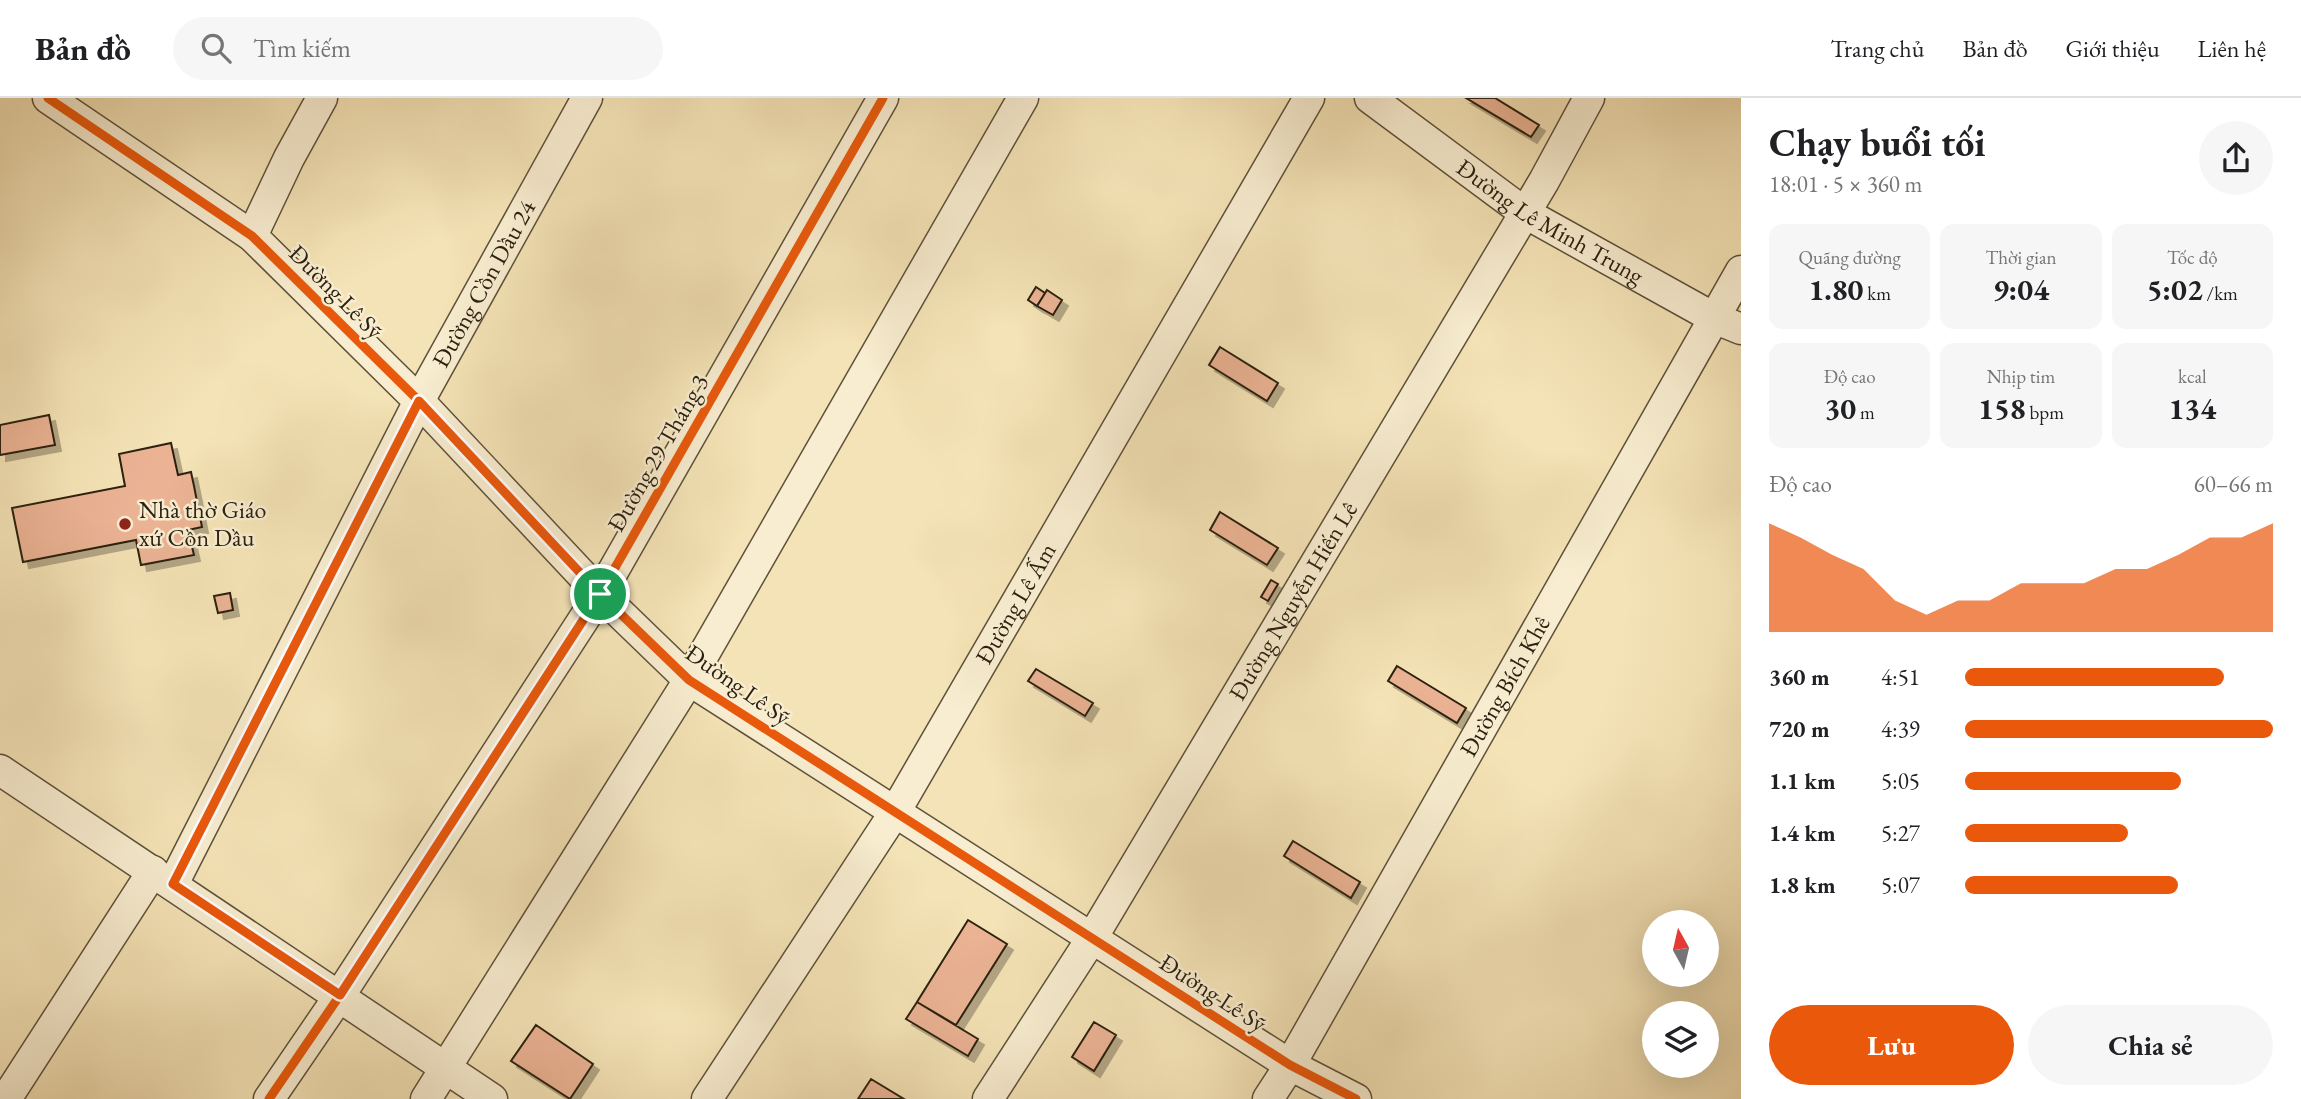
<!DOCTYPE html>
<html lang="vi">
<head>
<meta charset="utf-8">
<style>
  body { margin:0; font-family:"EB Garamond",serif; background:#f6f6f6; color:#202124; height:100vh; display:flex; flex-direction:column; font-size:26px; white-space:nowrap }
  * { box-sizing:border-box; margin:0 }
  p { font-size:23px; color:#757577 }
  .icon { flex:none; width:38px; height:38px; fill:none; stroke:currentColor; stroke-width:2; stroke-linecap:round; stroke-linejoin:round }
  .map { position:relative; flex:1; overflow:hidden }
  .sheet { display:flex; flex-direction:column; background:#fff; width:560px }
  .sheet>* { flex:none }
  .needle { width:46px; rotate:352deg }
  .fabs { position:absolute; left:1642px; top:812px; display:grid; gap:14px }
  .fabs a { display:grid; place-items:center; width:77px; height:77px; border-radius:50%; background:#fff; box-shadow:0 7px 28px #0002; font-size:35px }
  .pin { position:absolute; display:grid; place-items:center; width:60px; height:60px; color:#fff; margin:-30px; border:4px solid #fff; border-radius:50%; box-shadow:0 2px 7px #0007 }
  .round { display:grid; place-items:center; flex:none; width:74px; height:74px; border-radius:37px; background:#f6f6f6 }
  .headline { display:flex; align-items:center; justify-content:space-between; height:119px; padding:0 28px }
  h1 { font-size:38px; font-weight:700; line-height:52px }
  .metrics { display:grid; grid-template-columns:repeat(3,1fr); gap:10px; height:119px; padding:7px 28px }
  .metrics div { display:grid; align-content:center; border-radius:14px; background:#f6f6f6; text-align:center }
  .metrics b { font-size:30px; font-weight:700 }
  .metrics small { font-size:19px; font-weight:400 }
  .metrics p { font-size:19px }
  .chart { height:196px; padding:14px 28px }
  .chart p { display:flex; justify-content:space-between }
  .chart svg { width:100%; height:126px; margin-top:7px; fill:#ea580c; opacity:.7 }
  .button { display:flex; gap:14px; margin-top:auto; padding:14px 28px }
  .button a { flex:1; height:80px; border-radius:42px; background:#ea580c; color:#fff; font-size:28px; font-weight:700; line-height:80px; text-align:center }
  .button a+a { background:#f6f6f6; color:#202124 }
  ul { padding:0 28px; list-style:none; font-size:23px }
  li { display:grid; grid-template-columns:112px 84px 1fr; align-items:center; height:52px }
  li i { height:18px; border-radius:9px; background:#ea580c }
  header { display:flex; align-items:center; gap:42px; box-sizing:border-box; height:98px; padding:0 35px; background:#fff; border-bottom:2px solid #e0e0e0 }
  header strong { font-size:33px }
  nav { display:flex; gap:38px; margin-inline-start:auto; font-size:24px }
  .search { width:490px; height:63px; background:#f6f6f6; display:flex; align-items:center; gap:18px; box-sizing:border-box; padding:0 24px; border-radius:38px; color:#757577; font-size:26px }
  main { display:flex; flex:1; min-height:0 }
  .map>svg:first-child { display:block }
  .building { fill:#ebb394; stroke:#2c2011; stroke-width:2; filter:url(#shadow) }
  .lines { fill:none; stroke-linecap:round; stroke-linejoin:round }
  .minor-casing { stroke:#5e513a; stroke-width:33 }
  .minor { stroke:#f8edd0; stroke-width:30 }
  .cycleway-casing { stroke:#f8edd0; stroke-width:13 }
  .cycleway { stroke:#e8590c; stroke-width:9 }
  .route-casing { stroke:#fff; stroke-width:14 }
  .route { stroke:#ea580c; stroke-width:9 }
  .poi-dot { fill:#8f2418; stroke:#f8edd0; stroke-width:2.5 }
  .labels { text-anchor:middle; stroke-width:5; stroke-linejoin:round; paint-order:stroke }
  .street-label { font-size:24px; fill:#2c2011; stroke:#f8edd0 }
  .poi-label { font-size:24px; fill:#2c2011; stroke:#f8edd0; text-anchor:start }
</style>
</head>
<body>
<header>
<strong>Bản đồ</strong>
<div class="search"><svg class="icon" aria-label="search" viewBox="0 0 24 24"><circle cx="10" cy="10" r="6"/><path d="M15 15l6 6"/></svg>Tìm kiếm</div>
<nav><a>Trang chủ</a><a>Bản đồ</a><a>Giới thiệu</a><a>Liên hệ</a></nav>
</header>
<main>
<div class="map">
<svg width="1741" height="1001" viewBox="0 0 1741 1001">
  <defs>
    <filter id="shadow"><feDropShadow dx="6" dy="6" stdDeviation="0" flood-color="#0004"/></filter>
  </defs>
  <rect width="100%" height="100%" fill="#f4e3b6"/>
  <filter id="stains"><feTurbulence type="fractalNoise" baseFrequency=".00286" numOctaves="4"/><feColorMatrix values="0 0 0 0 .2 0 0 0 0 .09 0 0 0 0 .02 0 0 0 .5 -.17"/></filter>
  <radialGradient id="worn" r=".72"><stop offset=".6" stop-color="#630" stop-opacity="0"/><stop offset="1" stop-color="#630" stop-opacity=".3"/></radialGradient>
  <path class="building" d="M1466,0h29l44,27 -8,12z
    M1036,189l9,6 -8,13 -9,-6z
    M1047,192l15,10 -9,15 -16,-9z
    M1220,249l58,36 -11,18 -58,-36z
    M49,317l6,30 -55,10v-30z
    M171,345l7,32 13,-3 3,14 8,41 -14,3 6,25 -53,10 -5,-25 -113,22 -11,-54 113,-22 -6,-32z
    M1220,414l58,36 -11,17 -57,-35z
    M1271,482l7,4 -10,17 -7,-4z
    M230,495l3,17 -15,3 -4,-17z
    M1397,568l69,42 -9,15 -69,-42z
    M1036,571l57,34 -8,13 -57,-35z
    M1293,743l67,41 -9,16 -67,-42z
    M968,822l39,24 -51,81 -39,-23z
    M917,904l61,37 -10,17 -62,-37z
    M1094,924l22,13 -22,36 -22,-14z
    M536,927l57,39 -23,35 -59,-38z
    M871,981l33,20h-46z"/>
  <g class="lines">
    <defs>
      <g id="minor">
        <path d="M48,0l204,138 167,165 181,193 89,86 601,385 66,34"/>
        <path id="s1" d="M1370,0l155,115 189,105 27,11"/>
        <path d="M252,138l37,-78 33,-60"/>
        <path d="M0,672l492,329"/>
        <path id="s2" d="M173,786l246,-483 168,-303"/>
        <path d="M6,1001l147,-228"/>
        <path d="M269,1001l71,-104 260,-401 283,-496"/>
        <path d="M426,1001l263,-419 334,-582"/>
        <path id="s3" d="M707,1001l188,-287 414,-714"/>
        <path id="s4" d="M988,1001l104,-161 452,-757 45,-83"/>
        <path id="s5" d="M1268,1001l22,-34 451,-794"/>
      </g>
    </defs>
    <use href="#minor" class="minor-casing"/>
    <use href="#minor" class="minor"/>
    <defs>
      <path id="cycleway" d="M48,0l204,138 167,165 181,193 89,86 601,385 66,34
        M269,1001l71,-104 260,-401 283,-496"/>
    </defs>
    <use href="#cycleway" class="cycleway-casing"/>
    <use href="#cycleway" class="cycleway"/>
  </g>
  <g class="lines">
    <defs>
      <path id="route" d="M419,303l181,193 -260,401 -167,-111z"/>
    </defs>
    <use href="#route" class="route-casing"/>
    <use href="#route" class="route"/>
  </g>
  <circle class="poi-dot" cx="125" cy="426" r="7"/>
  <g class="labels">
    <g class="street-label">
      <text dy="8" stroke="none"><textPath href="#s1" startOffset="219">Đường Lê Minh Trung</textPath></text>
      <text dy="8" stroke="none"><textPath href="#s2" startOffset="676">Đường Cồn Dầu 24</textPath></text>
      <text transform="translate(336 194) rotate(45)" y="8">Đường Lê Sỹ</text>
      <text transform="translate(658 355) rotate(-60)" y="8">Đường 29 Tháng 3</text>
      <text dy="8" stroke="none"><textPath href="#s4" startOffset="584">Đường Nguyễn Hiến Lê</textPath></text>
      <text dy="8" stroke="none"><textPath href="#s3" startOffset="584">Đường Lê Ấm</textPath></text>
      <text transform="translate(738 587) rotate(35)" y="8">Đường Lê Sỹ</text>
      <text dy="8" stroke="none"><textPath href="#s5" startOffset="476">Đường Bích Khê</textPath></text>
      <text transform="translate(1213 895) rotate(33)" y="8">Đường Lê Sỹ</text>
    </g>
    <g class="poi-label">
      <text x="139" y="420">Nhà thờ Giáo<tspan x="139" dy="28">xứ Cồn Dầu</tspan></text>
    </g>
  </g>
  <rect width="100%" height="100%" filter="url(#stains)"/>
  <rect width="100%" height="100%" fill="url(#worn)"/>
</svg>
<div class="fabs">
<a><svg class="needle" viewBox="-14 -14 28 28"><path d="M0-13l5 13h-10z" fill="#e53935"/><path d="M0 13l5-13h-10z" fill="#757577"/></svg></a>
<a><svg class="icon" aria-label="layers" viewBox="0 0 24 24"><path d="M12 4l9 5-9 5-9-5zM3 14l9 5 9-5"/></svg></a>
</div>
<div class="pin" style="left:600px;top:496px;background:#1e9e55"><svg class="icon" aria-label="arrive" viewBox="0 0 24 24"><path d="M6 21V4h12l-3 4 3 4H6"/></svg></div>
</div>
<section class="sheet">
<div class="headline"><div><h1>Chạy buổi tối</h1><p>18:01 · 5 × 360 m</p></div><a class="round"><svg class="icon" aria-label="share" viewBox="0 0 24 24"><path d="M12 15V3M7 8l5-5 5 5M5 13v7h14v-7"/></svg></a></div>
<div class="metrics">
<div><p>Quãng đường</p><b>1.80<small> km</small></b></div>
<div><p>Thời gian</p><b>9:04</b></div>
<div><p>Tốc độ</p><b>5:02<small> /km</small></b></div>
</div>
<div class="metrics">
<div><p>Độ cao</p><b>30<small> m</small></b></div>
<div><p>Nhịp tim</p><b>158<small> bpm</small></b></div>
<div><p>kcal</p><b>134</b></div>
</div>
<div class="chart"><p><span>Độ cao</span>60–66 m</p>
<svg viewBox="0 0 160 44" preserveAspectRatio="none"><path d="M0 44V6L10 11L20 17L30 22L40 33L50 38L60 33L70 33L80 27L90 27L100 27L110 22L120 22L130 17L140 11L150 11L160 6V44z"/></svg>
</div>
<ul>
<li><b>360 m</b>4:51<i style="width:84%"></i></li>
<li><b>720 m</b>4:39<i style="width:100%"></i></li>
<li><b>1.1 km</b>5:05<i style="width:70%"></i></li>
<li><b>1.4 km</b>5:27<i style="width:53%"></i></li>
<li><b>1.8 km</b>5:07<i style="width:69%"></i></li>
</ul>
<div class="button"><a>Lưu</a><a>Chia sẻ</a></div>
</section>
</main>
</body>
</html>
